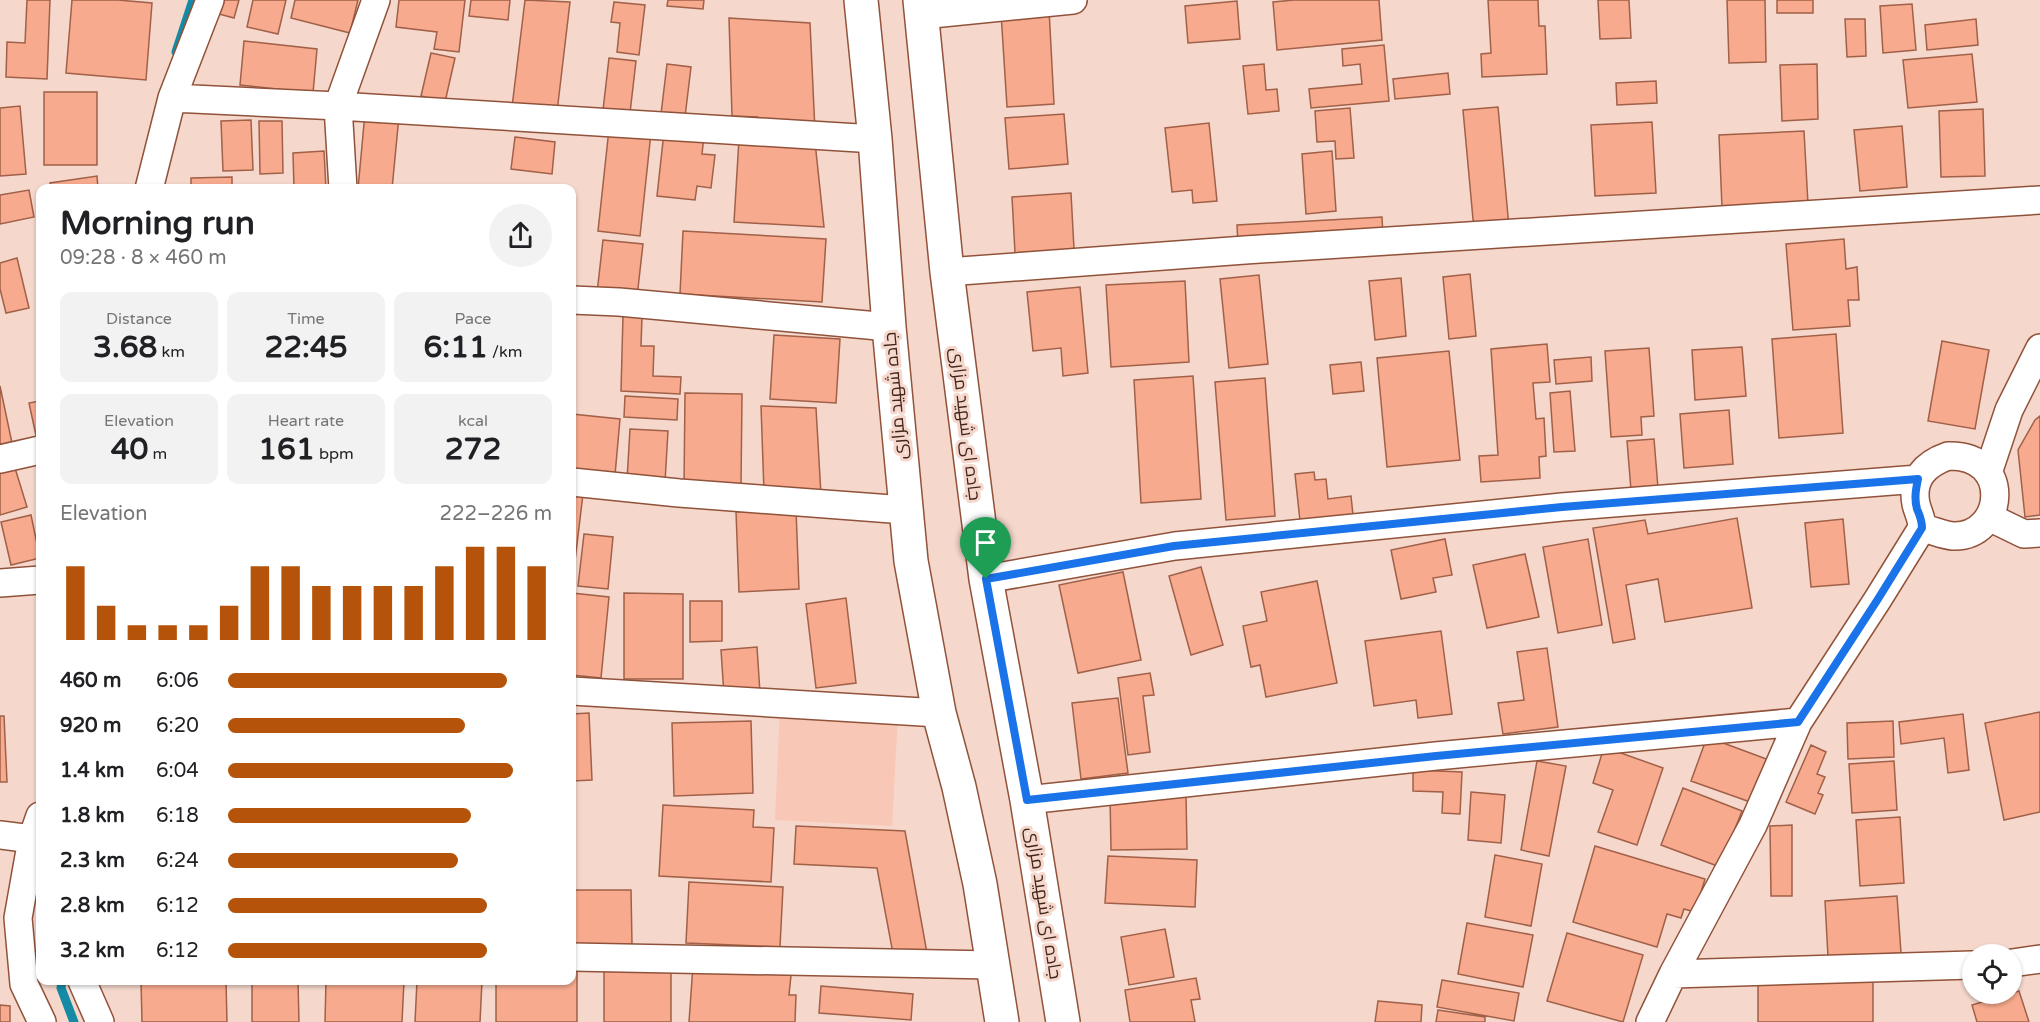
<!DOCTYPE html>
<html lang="en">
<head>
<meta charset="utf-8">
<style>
  body { margin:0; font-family:"Varela Round",Cairo,sans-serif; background:#f2f2f2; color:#202124; height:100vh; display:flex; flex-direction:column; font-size:22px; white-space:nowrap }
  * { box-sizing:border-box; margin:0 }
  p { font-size:20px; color:#757577 }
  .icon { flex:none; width:33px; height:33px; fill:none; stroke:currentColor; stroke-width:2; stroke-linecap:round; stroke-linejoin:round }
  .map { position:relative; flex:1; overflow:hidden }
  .sheet { position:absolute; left:36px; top:184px; width:540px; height:801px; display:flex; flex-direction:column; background:#fff; border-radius:12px; box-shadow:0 2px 4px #0004 }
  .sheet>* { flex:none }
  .tools { position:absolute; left:1962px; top:944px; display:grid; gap:12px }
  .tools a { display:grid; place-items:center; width:60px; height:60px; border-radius:50%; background:#fff; box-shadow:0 2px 4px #0004; font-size:30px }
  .pin { position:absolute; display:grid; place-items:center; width:51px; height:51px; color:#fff; margin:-62px -26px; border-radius:50% 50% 50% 0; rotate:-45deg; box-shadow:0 0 6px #0007 }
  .pin .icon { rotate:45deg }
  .round { display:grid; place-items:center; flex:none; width:63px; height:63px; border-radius:32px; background:#f2f2f2 }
  .summary { display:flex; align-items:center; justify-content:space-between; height:102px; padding:0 24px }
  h1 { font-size:33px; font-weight:700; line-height:45px }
  .stats { display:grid; grid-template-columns:repeat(3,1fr); gap:9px; height:102px; padding:6px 24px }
  .stats div { display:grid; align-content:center; border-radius:12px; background:#f2f2f2; text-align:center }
  .stats b { font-size:30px; font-weight:700 }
  .stats small { font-size:16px; font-weight:400 }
  .stats p { font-size:16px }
  .chart { height:168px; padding:12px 24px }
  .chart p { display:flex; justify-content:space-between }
  .chart svg { width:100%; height:108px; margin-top:6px; stroke:#b45309; stroke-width:6 }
  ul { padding:0 24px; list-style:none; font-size:20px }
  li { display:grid; grid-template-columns:96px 72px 1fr; align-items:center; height:45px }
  li i { height:15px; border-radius:8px; background:#b45309 }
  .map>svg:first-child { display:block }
  .built { fill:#f8c7b5 }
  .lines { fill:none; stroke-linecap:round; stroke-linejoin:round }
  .stream { stroke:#148aa4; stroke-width:9 }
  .building { fill:#f7aa8e; stroke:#a16048; stroke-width:1.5 }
  .street-casing { stroke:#91523a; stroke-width:30 }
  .secondary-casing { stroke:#91523a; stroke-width:36 }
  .street { stroke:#fff; stroke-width:27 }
  .secondary { stroke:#fff; stroke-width:33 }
  .route-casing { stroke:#fff; stroke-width:12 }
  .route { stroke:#1a73e8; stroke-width:8 }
  .labels { text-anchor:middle; stroke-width:6; stroke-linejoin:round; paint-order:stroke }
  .street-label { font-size:18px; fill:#41251b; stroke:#f5d7cc }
</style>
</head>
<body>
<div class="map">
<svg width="2040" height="1022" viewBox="0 0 2040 1022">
  <rect width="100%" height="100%" fill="#f5d7cc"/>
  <path class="built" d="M780,708l118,6 -6,112 -117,-6z"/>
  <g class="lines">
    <path class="stream" d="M176,52l17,-52
      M62,981l-1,7 13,34"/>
  </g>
  <path class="building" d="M27,0h23l-3,79 -41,-2 1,-35 18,1z
    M72,0h46l34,3 -6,77 -80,-7z
    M222,0h17l-5,18 -15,-4z
    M253,0h33l-8,34 -31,-7z
    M295,0h63l-8,33 -59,-15z
    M399,0h66l-6,52 -25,-3 3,-17 -41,-5z
    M471,0h39l-2,20 -39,-4z
    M525,0l45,2 -13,110 -45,-5z
    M668,0h36l-1,9 -36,-3z
    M1294,0h85l3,40 -105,10 -4,-48z
    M1488,0h50l1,26h6l2,48 -65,3 -1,-23 10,-1z
    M1598,0h31l2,38 -31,1z
    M1727,0h38l1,62 -37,1z
    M1777,0h36v13h-36z
    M1237,1l3,38 -52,4 -3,-37z
    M614,2l31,3 -6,50 -22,-3 3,-29 -9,-1z
    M1912,4l4,46 -33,3 -3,-47z
    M1049,9l5,95 -47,3 -6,-94z
    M729,18l81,5 5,108 -58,-5 1,-9 -26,-1z
    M1845,19h20l1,37 -19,1z
    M1976,19l2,26 -51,5 -2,-25z
    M244,41l73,8 -4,44 -73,-8z
    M1384,45l5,56 -78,7 -2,-19 53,-5 -2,-20 -17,2 -1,-17z
    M431,53l24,5 -10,44 -24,-6z
    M1972,54l5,48 -69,6 -5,-48z
    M609,58l27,3 -6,52 -27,-3z
    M667,64l24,3 -6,50 -24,-3z
    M1264,64l2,26 11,-1 2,22 -31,3 -5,-48z
    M1817,64l1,55 -36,2 -2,-56z
    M1448,73l2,21 -55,5 -2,-20z
    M1656,81l1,22 -40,2 -1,-22z
    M44,92h53v73h-53z
    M20,106l6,68 -26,2v-68z
    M1498,107l11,120 -35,3 -11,-120z
    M1350,108l4,50 -18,1 -1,-18 -18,1 -2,-31z
    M1983,109l2,67 -44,1 -2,-66z
    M365,113l34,3 -7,73h-34z
    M1064,114l4,50 -59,5 -4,-51z
    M251,120l2,50 -30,1 -2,-50z
    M259,121h23l1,52 -23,1z
    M1652,122l4,71 -61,3 -4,-71z
    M1209,123l8,78 -24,2 -1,-13 -20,2 -7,-64z
    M1902,126l5,61 -47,4 -6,-61z
    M609,129l42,4 -11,103 -42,-5z
    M1804,131l4,73 -86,4 -3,-73z
    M664,132l40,4 -2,18 13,1 -4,33 -14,-2 -2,14 -38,-4z
    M515,137l40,5 -3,32 -41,-5z
    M739,139l76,3 9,85 -90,-5z
    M324,151l2,38h-32l-1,-36z
    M1332,151l4,60 -30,3 -4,-60z
    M97,176l1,13h-47l-1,-6z
    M232,177v12h-41v-11z
    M29,190l5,27 -34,7v-29z
    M1071,193l3,56 -59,4 -3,-56z
    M1382,217l1,19 -145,8 -1,-19z
    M683,231l143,8 -4,63 -142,-8z
    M1844,239l2,30 11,-2 2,33h-11l2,26 -57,4 -7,-86z
    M603,240l40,4 -6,53 -40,-4z
    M17,258l12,50 -23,5 -6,-24v-26z
    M1470,274l6,62 -27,3 -6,-62z
    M1259,275l9,89 -39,4 -9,-89z
    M1401,278l5,58 -31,4 -6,-59z
    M1185,281l4,81 -78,5 -5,-82z
    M1080,287l8,86 -25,3 -2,-28 -28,3 -6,-59z
    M623,315l19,1 -1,30h13l-1,30 28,1 -1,17 -59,-3z
    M1836,334l7,99 -64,5 -7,-99z
    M774,335l66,4 -4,64 -66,-4z
    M1942,341l47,9 -14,79 -47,-8z
    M1547,344l3,38 -17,1 3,36 8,-1 2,38 -7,1 1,21 -59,4 -2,-26 19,-1 -7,-106z
    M1742,347l4,49 -51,4 -3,-50z
    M1649,348l5,68 -13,1 1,18 -31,2 -6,-86z
    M1449,351l11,109 -73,7 -10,-109z
    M1591,357l1,24 -36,3 -2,-24z
    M1361,362l3,29 -31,3 -3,-29z
    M1193,376l8,123 -60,4 -7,-123z
    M1265,378l10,138 -49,4 -11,-138z
    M0,386l12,57 -12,3z
    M1570,391l5,60 -21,1 -4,-59z
    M685,393l57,1 -1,94 -57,-2z
    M625,396l53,3 -1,21 -53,-3z
    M40,401v38l-3,1 -8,-37z
    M761,406l55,2 5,87 -57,-3z
    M1729,410l4,54 -49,4 -4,-54z
    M572,414l48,5 -5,56 -43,-4z
    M2040,416v99l-15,2 -7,-67 17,-30z
    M630,429l38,2 -3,51 -38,-2z
    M1654,439l4,49 -27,2 -4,-49z
    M15,468l12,39 -27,8v-42z
    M1314,472l1,8 11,-1 2,20 23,-3 2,19 -53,6 -5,-47z
    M572,493l11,1 -9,75 -2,-1z
    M796,509l3,80 -60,3 -3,-80z
    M31,515l9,43 -29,7 -10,-43z
    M1737,518l15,90 -87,14 -7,-43 -32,6 9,54 -22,4 -20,-115 52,-8 3,14z
    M1843,519l6,65 -38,3 -6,-64z
    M584,534l29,3 -5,52 -30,-3z
    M1445,539l7,36 -19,3 3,14 -35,7 -10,-49z
    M1588,539l14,86 -44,8 -15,-86z
    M1525,554l14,63 -52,11 -14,-63z
    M1201,567l22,78 -32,10 -22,-79z
    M1123,572l18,88 -63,13 -19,-88z
    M1317,581l20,102 -71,14 -6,-32 -9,2 -8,-41 24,-5 -6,-29z
    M572,593l37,4 -8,81 -29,-3z
    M624,593l59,1v85h-59z
    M846,598l10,85 -40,5 -10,-84z
    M690,601h32v40l-32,1z
    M1441,631l11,83 -34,4 -2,-18 -42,6 -9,-65z
    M757,647l3,46 -36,2 -3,-45z
    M1547,648l11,79 -55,7 -5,-31 26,-3 -7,-48z
    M1150,673l4,22 -11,1 7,56 -22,3 -10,-77z
    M1118,698l10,75 -47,6 -9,-76z
    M2040,712v100l-36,8 -19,-97z
    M589,713l3,67 -20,1v-67z
    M1963,714l6,56 -21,3 -4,-35 -43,6 -2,-22z
    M0,716h4l3,66h-7z
    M751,721l2,72 -79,3 -2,-73z
    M1893,721l1,36 -46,2 -1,-36z
    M1707,737l62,23 -16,43 -62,-22z
    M1811,745l15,7 -9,22 8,3 -7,16 5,2 -8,19 -29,-12z
    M1604,747l59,21 -26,77 -39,-13 15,-42 -20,-7z
    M1537,761l29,5 -17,90 -28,-6z
    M1894,761l3,49 -45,3 -3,-49z
    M1413,770l49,2 -2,42 -18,-1 1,-21 -30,-1z
    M1683,788l59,23 -22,56 -59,-22z
    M1471,792l34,3 -4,48 -33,-3z
    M1186,794l1,55 -76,1 -1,-55z
    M663,805l91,5 -1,17 21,1 -3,54 -112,-6z
    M1900,817l4,66 -44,3 -4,-66z
    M1792,825v71h-21l-1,-70z
    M796,826l109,5 22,122 -33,6 -17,-91 -83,-4z
    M1595,846l110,33 -10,33 -11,-3 -3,9 -14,-4 -10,33 -84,-25z
    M1495,855l47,9 -11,62 -46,-9z
    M1108,856l89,4 -2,47 -90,-4z
    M689,882l94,5 -3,60 -94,-4z
    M572,890h59l1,54 -60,1z
    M1897,896l4,57 -73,4 -3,-56z
    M1467,923l66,12 -10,52 -65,-13z
    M1165,929l9,48 -45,8 -8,-48z
    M1567,933l76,22 -20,67 -76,-21z
    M604,960h67v62h-67z
    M693,965l99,1 -3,29h7l-1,27h-106z
    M572,968h5v54h-81v-41h76z
    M1196,978l4,21 -9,1 4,22h-65l-5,-32z
    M1873,979v43h-115v-41z
    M1442,980l77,13 -5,28 -77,-14z
    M141,981h85l1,41h-85z
    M252,981h46l1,41h-47z
    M326,981h78l-2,41h-77z
    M417,981h65l-2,41h-65z
    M821,986l92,8 -2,26 -92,-7z
    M2019,991l10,31h-52l-5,-17z
    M1378,1001l44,4 -1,17h-46z
    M0,1005l10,1v16h-10z
    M1438,1010l47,7v5h-49z"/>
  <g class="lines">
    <defs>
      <path id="street" d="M922,15l151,-15
        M172,98l166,8 537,33
        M149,189l23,-91 38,-98
        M343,189l-5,-83 38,-106
        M947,272l298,-22 795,-50
        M572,300l47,2 270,25
        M1948,456c66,-2 57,82 5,80 -10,-1 -21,-6 -31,-8 0,-10 -4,-15 -6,-24 -5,-25 9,-40 32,-48z
        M0,459l40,-9
        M1988,473l21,-63 31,-62
        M572,482l107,11 226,17
        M1989,517l35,17 16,-1
        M986,579l189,-33 387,-39 356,-28
        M0,583l40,-3
        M572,691l367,22
        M1027,800l409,-44 362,-34
        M40,816l-8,23 -14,79 6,66 18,38
        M0,835l32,4
        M572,957l420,8
        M2012,963l28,-4
        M1673,974l299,-9
        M82,981l18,41
        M1650,1022l23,-48 80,-149 45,-103 80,-123 44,-71"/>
      <path id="secondary" d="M861,0l14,139 14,188 22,234 28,152 20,74 21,97 22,138
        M920,0l27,272 39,307 41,221 36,222"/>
    </defs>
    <use href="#street" class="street-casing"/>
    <use href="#secondary" class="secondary-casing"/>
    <use href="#street" class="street"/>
    <use href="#secondary" class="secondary"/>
  </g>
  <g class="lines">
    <defs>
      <path id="route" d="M1918,479c-2,10 -4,19 -1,30 3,7 5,11 5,19l-44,71 -80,123 -362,34 -409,44 -41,-221 188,-33 388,-39z"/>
    </defs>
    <use href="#route" class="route-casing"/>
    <use href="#route" class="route"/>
  </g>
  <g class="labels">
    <g class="street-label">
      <text transform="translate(895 396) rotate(-95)" y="6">جاده شهید مزاری</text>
      <text transform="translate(966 424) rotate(83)" y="6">جاده ای شهید مزاری</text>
      <text transform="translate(1044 903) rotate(81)" y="6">جاده ای شهید مزاری</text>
    </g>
  </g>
</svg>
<div class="tools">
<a><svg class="icon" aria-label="locate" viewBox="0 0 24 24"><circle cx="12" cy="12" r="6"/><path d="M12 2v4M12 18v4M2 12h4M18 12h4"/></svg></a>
</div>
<div class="pin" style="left:986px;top:579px;background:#1e9e55"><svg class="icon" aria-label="arrive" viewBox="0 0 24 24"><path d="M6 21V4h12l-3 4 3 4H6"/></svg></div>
<section class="sheet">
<div class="summary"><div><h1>Morning run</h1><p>09:28 · 8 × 460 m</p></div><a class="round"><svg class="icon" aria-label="share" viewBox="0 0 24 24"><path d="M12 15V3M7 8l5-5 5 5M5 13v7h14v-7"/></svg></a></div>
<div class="stats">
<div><p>Distance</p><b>3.68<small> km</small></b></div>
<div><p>Time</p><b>22:45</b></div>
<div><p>Pace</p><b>6:11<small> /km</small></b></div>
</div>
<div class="stats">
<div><p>Elevation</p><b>40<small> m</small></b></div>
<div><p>Heart rate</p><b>161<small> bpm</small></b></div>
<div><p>kcal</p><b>272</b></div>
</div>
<div class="chart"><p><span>Elevation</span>222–226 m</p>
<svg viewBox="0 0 160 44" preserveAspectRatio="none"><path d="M5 44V14M15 44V30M25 44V38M35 44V38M45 44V38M55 44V30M65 44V14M75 44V14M85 44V22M95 44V22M105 44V22M115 44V22M125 44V14M135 44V6M145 44V6M155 44V14"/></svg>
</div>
<ul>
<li><b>460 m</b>6:06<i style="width:86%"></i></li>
<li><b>920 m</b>6:20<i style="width:73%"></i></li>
<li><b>1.4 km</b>6:04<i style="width:88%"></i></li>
<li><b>1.8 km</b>6:18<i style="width:75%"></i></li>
<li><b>2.3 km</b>6:24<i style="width:71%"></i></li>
<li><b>2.8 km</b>6:12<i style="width:80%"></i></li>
<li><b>3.2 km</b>6:12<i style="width:80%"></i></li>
</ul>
</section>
</div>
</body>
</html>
